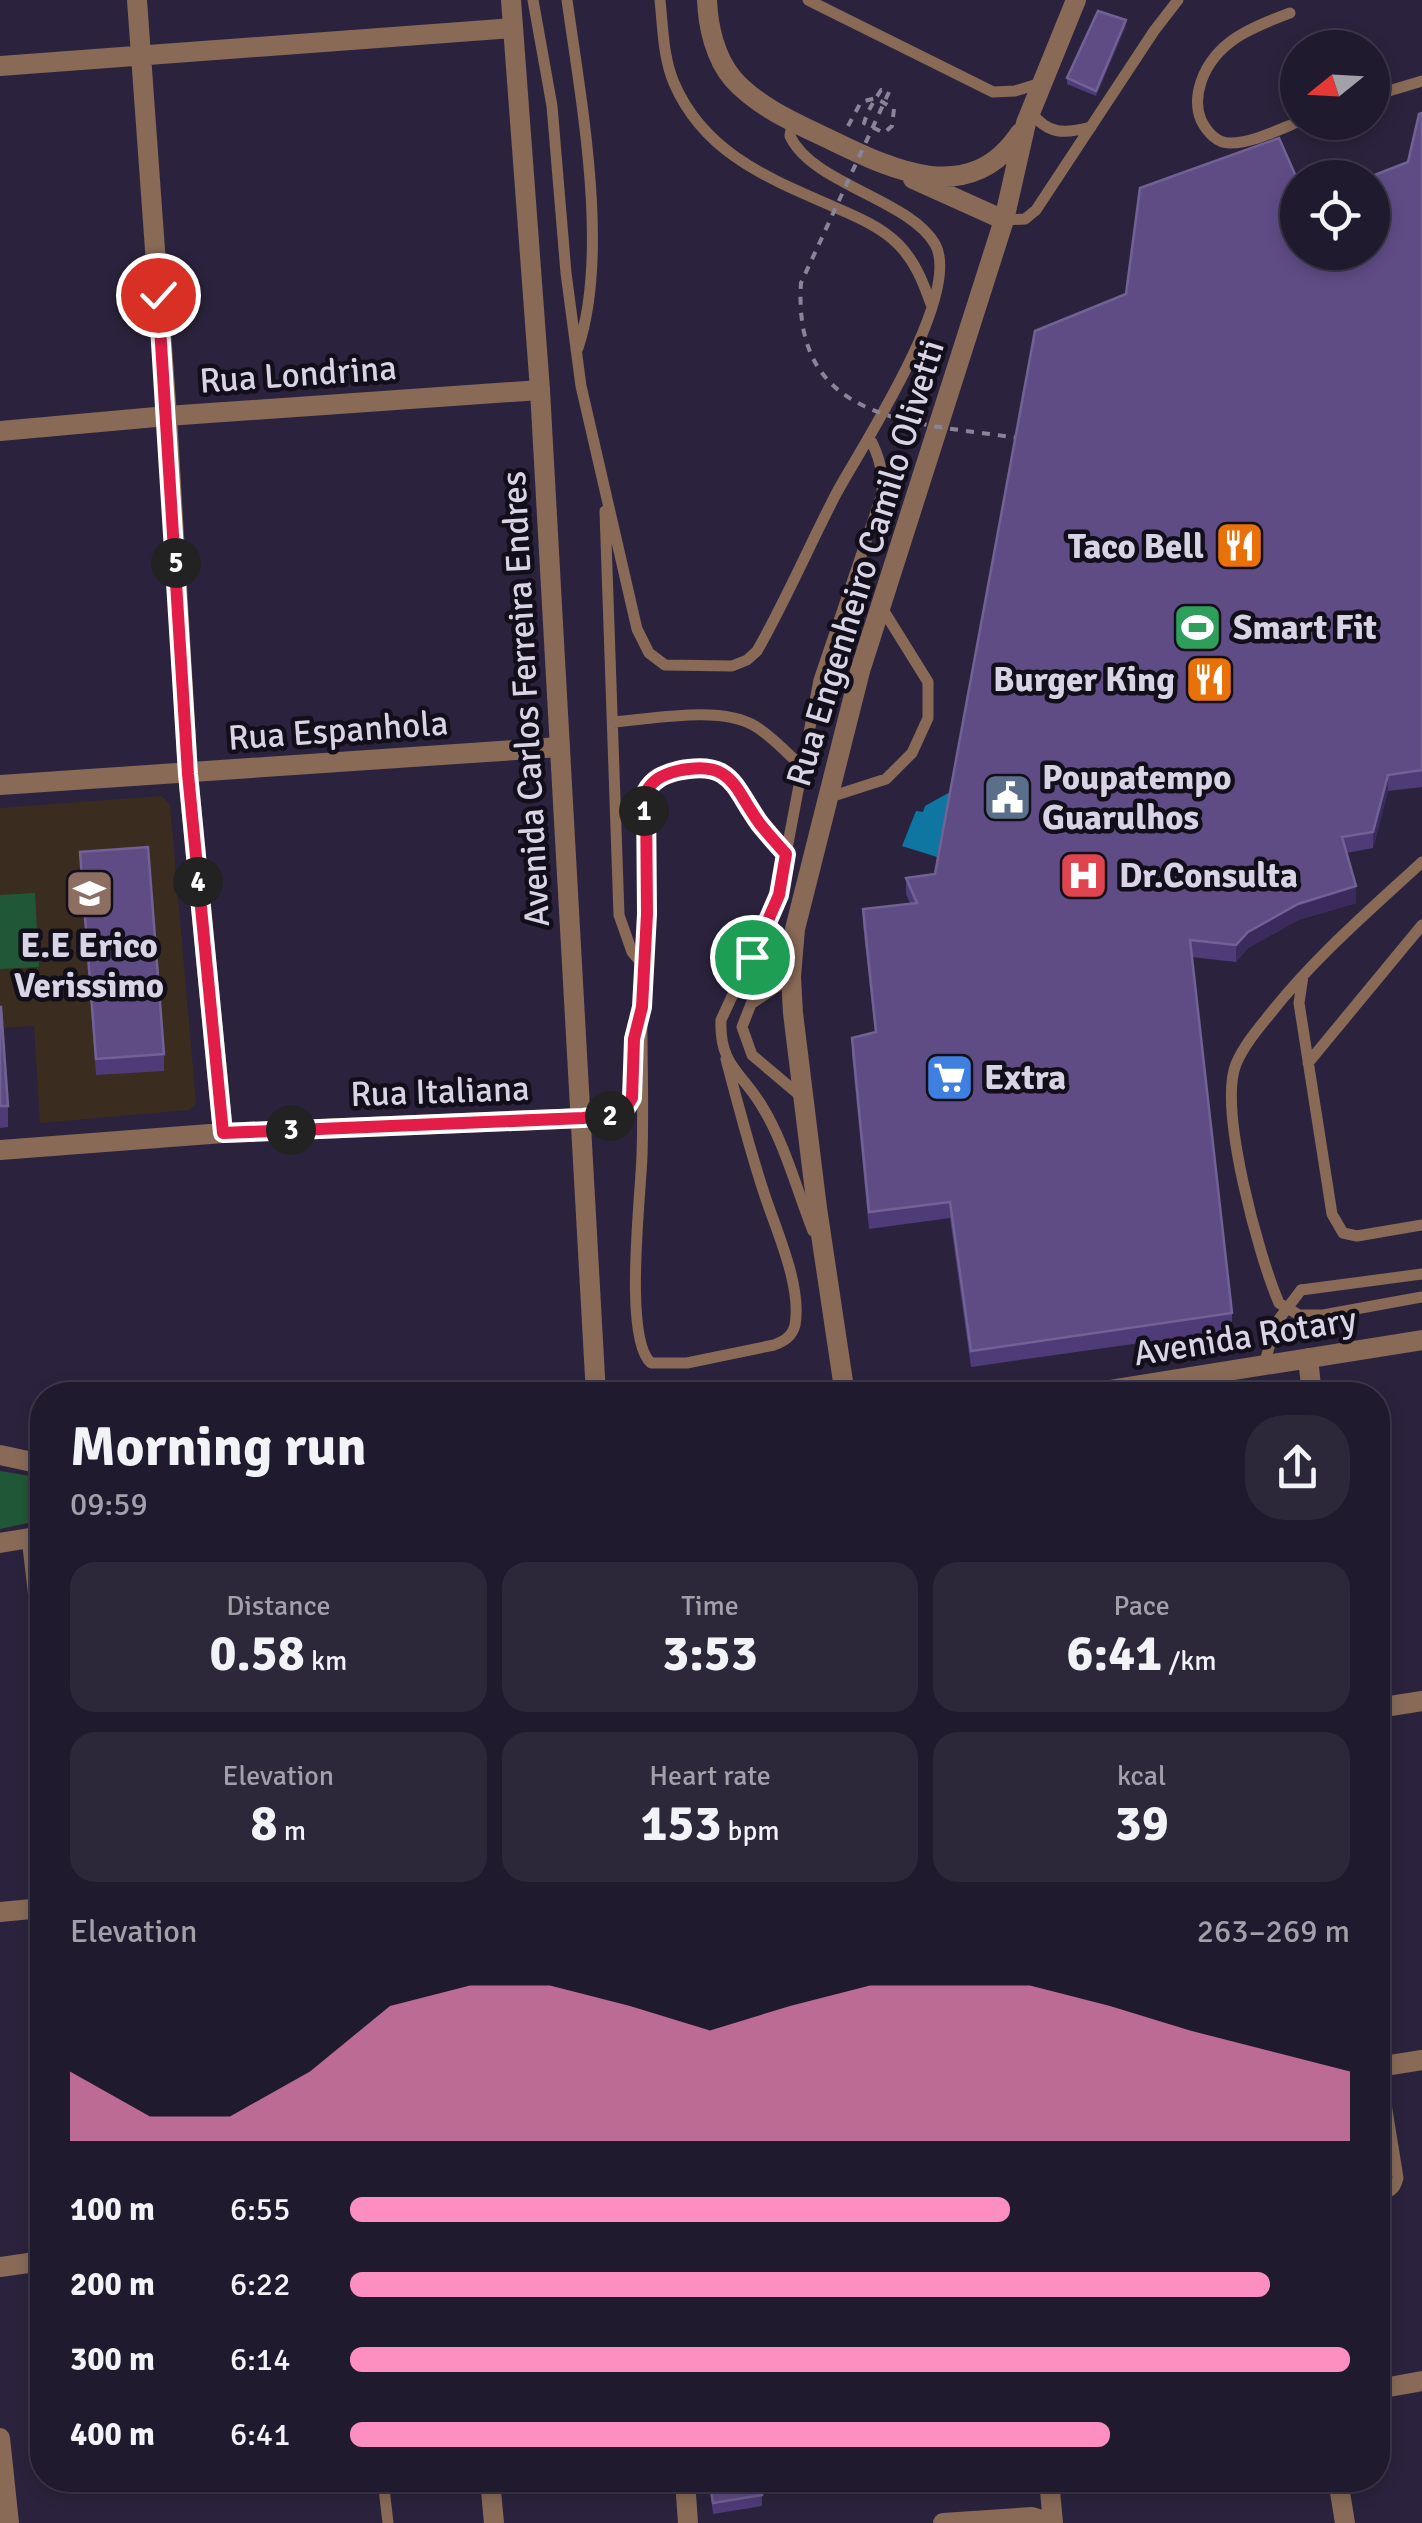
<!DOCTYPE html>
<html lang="en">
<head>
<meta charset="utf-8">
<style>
  body { margin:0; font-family:Signika,sans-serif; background:#2d273a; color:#f1f3f6; height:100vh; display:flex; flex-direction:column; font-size:38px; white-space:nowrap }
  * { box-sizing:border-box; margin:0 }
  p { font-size:32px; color:#a2a1aa }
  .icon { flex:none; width:55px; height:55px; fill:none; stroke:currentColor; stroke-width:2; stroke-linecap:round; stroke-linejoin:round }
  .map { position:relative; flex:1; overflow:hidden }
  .sheet { position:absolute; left:30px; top:1382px; width:1360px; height:1110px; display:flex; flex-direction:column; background:#201a2e; border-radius:40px; box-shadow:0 5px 15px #0003,0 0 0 2px #3d384a }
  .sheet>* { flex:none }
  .needle { width:65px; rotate:252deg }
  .tools { position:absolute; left:1280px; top:30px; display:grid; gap:20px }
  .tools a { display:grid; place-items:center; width:110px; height:110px; border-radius:50%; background:#201a2e; box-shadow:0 5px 15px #0003,0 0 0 2px #3d384a; font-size:50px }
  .pin { position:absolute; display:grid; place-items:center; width:85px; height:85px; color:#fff; margin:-42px; border:5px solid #fff; border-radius:50%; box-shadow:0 2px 10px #0007 }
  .km { position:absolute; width:50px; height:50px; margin:-25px; border-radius:50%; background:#222; color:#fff; font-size:28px; line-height:50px; text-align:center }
  .round { display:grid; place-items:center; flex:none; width:105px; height:105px; border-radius:40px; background:#2d273a }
  .overview { display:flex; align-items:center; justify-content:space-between; height:170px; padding:0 40px }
  h1 { font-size:55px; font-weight:800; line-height:75px }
  .stats { display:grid; grid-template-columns:repeat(3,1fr); gap:15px; height:170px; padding:10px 40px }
  .stats div { display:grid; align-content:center; border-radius:25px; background:#2d273a; text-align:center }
  .stats b { font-size:50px; font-weight:800 }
  .stats small { font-size:28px; font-weight:400 }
  .stats p { font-size:28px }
  .chart { height:280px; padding:20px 40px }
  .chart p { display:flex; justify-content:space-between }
  .chart svg { width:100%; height:180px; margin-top:10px; fill:#fd8ec0; opacity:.7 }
  ul { padding:0 40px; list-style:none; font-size:32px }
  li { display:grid; grid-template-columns:160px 120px 1fr; align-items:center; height:75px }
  li i { height:25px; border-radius:12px; background:#fd8ec0 }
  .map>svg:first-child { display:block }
  .education { fill:#3a2d1f }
  .green { fill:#205837 }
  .water { fill:#0e76a1 }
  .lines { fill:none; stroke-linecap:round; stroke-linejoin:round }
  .path { stroke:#8a8499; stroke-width:4; stroke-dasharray:8 8; stroke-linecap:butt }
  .service { stroke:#886a57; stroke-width:11 }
  .minor { stroke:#886a57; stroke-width:20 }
  .tertiary { stroke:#886a57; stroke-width:20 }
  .path-bridge { stroke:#8a8499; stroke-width:4; stroke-dasharray:8 8; stroke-linecap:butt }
  .service-bridge { stroke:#886a57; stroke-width:11 }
  .wall { fill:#503b79 }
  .shaded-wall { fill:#3b2b5c }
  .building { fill:#5f4c85; stroke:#726194; stroke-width:2.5 }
  .route-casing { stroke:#fff; stroke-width:20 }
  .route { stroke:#e11d48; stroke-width:12 }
  .labels { text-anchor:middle; stroke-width:9; stroke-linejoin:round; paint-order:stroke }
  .street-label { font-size:35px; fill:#d8d4e6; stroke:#120f1b }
  .poi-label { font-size:35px; font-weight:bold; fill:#d8d4e6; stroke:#120f1b; text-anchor:start }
</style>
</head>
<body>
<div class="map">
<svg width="1422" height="2523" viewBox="0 0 1422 2523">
  <rect width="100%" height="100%" fill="#2b233d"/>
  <path class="education" d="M161,796l9,8 26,300 -7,6 -149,13 -6,-97 -34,2v-220z"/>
  <path class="green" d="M35,893l4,74 -39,2v-74z
    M0,1471l42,7v42l-42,9z"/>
  <path class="water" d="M950,792l-13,65 -35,-11 14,-35 7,1 2,-6z"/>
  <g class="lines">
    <path class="path" d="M848,126l13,-24 15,-4 18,11 -2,17 -8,7 -20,-10c4,-13 10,-22 17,-33l8,2"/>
    <path class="service" d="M533,0l19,106 14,167 15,113 56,243 12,24 16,12 67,1 15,-6 10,-9c29,-51 52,-105 79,-157 26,-48 127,-200 99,-250 -26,-45 -123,-60 -145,-108l2,-14
      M567,0c14,101 43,252 11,348
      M660,0c3,28 3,57 14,83 30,70 94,95 158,123 23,10 48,20 66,38 17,17 25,38 33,60
      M808,0l185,92 22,-1 26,-8
      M1290,13c-37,14 -75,28 -89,69 -4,12 -5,26 0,38 6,12 16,23 29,23 22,0 48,-13 68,-21
      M1372,96l50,-15
      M1031,112c17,23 34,22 60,15
      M1004,220l21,-1 11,-9 118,-179 24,-31
      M605,511l14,404 13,37 11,13
      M613,722c40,-3 107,-17 142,4 18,11 33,28 48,42
      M827,798l59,-19 26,-26 16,-35v-36l-46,-74
      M786,854l33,-174 63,-186c1,-22 -2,-37 -13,-57
      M1422,862c-53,49 -107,95 -152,152 -12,15 -26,31 -34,50 -18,45 23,193 43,239l20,12h24l99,-18
      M1303,976l-4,27 33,211 11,19 14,3 65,-11
      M791,977l-40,27 -9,23 10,28 51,43
      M726,1059c12,46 24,92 39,137 12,36 37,91 30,129 -3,12 -11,16 -21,20l-87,18h-36c-28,-25 -10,-168 -9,-208 2,-56 -1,-111 0,-167 1,-33 5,-66 5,-99 0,-23 -8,-78 -1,-98 7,-20 49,-28 68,-22 27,8 32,36 47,56 8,10 17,19 25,29l-7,41 -58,125c-2,46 22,53 42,88 21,34 35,85 50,123
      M1308,1063l114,-138
      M583,1118c20,-2 40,1 50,-20l5,-77
      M1301,1290l121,-16
      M1264,1365l12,-42
      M27,1538l15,129
      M1378,2195c11,-2 17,-4 20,-17l-18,-111
      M383,2480l5,43"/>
    <path class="minor" d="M137,0l30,416 21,358 35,359
      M0,66l513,-38
      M0,431l167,-15 373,-26
      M0,785l560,-38
      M0,1150l223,-17 360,-15
      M1308,1358l4,37
      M1078,1395l344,-55
      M0,1543l42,-7
      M1378,2035l2,32
      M0,2267l42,-6
      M1378,2389l44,-8
      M0,2438l9,85
      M490,2480l4,43
      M1338,2480l7,43
      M943,2523l89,-6 20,6"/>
    <path class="tertiary" d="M511,0l29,390 56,1005
      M707,0c1,26 8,58 26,79 25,28 62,44 96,60 64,31 141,69 191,-6
      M913,179l91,41
      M845,1395l-28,-187 -24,-195 -2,-36 4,-48 65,-258 144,-451 22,-97 50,-123
      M0,1455l42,9
      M1378,1708l44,-7
      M0,1912l42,-4
      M1378,2067l44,-7
      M685,2480l3,43
      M1049,2480l4,43"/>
    <path class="path-bridge" d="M889,92l-88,191c-9,141 112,139 217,155"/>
    <path class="service-bridge" d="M1276,1323l25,-33"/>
  </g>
  <path class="wall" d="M1126,26l-30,70 -29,-12v-6z
    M1422,113v674l-34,4 -15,57 -27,5 10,50 -58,17 -50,28 -12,14 -44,-5 40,356v17l-261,37 -21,-149 -81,11 -17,-174v-17l23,-6 -12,-107v-16l47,-6 -4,-9v-16l29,-4 363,-622 110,-90z
    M80,852l84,202v17l-68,4z
    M0,1007l8,99v21l-8,1z
    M709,2480l53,15v11l-49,8z"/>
  <path class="shaded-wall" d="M1126,20v6l-30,70v-5z
    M1388,775v16l-15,57v-16z
    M1356,886v17l-58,17 -50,28 -12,14v-17l12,-13 50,-28z"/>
  <path class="building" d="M1098,11l28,9 -30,71 -29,-13z
    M1422,113v657l-34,5 -15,57 -31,5 14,49 -58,18 -50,28 -12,13 -46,-5 42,373 -261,38 -21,-149 -81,10 -17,-174 24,-6 -13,-123 54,-6 -11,-25 29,-4 100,-543 91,-37 14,-106 139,-50 19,43v71h74v-74h-5l41,-16 11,-48z
    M148,847l16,207 -68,5 -16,-207z
    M0,1007h1l7,99h-8z
    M709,2480h50l3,15 -49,8z"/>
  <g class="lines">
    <defs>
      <path id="route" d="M158,295l30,479 35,359 360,-15 40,-5 9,-15 2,-59 8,-32 5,-93 -1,-122c7,-13 17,-17 31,-21 56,-12 56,16 83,53 8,10 17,20 26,30l-7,41 -27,62"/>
    </defs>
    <use href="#route" class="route-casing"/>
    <use href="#route" class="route"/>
  </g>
  <defs>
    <symbol id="restaurant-square" viewBox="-11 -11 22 22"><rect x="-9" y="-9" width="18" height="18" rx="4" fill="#e8710a" stroke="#120f1b"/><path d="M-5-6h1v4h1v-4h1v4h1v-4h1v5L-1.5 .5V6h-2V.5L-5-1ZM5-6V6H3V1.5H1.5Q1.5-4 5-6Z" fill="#fff"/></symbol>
    <symbol id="stadium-square" viewBox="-11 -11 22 22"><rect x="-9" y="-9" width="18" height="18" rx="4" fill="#2e9e5b" stroke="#120f1b"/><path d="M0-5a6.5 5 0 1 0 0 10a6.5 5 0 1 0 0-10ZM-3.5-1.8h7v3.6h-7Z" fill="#fff"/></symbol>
    <symbol id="civic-square" viewBox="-11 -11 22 22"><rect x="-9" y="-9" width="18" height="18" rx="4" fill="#5c6f8a" stroke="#120f1b"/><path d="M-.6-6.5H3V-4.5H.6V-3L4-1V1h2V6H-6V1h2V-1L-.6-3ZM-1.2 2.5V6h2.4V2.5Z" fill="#fff"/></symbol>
    <symbol id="hospital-square" viewBox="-11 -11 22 22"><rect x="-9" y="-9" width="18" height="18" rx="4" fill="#e0444e" stroke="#120f1b"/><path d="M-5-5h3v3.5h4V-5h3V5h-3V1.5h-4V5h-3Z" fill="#fff"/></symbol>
    <symbol id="school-square" viewBox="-11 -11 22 22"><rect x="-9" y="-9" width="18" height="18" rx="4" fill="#8d6e63" stroke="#120f1b"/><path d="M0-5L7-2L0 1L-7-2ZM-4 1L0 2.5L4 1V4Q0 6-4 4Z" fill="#fff"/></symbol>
    <symbol id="supermarket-square" viewBox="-11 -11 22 22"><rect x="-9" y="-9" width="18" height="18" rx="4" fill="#3f7fe0" stroke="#120f1b"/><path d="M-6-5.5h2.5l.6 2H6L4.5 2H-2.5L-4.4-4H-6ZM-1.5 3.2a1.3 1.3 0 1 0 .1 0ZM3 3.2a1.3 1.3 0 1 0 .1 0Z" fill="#fff"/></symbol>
  </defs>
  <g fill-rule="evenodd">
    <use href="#restaurant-square" x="1212" y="518" width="55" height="55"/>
    <use href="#stadium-square" x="1170" y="600" width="55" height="55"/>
    <use href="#restaurant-square" x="1182" y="652" width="55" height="55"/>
    <use href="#civic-square" x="980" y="770" width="55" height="55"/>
    <use href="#hospital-square" x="1056" y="848" width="55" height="55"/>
    <use href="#school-square" x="62" y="866" width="55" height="55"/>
    <use href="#supermarket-square" x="922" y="1050" width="55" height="55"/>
  </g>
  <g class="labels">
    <g class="street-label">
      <text transform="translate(298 374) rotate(-4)" y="12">Rua Londrina</text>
      <text transform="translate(865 563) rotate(-73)" y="12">Rua Engenheiro Camilo Olivetti</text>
      <text transform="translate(525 699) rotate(-93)" y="12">Avenida Carlos Ferreira Endres</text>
      <text transform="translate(338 730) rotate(-4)" y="12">Rua Espanhola</text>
      <text transform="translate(440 1091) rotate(-2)" y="12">Rua Italiana</text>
      <text transform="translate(1245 1336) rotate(-9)" y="12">Avenida Rotary</text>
    </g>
    <g class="poi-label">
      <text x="1204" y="558" text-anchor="end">Taco Bell</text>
      <text x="1233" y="639">Smart Fit</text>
      <text x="1175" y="691" text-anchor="end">Burger King</text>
      <text x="1042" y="789">Poupatempo<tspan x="1042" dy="40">Guarulhos</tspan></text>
      <text x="1119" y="887">Dr.Consulta</text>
      <text x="89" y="957" text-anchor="middle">E.E Erico<tspan x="89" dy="40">Verissimo</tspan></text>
      <text x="984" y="1089">Extra</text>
    </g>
  </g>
</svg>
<div class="tools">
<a><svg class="needle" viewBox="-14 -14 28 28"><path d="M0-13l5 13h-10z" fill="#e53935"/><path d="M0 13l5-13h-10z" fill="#a2a1aa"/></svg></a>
<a><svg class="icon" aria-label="locate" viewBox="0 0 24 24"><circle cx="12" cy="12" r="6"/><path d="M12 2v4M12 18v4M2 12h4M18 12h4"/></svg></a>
</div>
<div class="pin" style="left:752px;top:957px;background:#1e9e55"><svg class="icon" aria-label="arrive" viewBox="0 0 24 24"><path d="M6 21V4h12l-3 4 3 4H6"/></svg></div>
<div class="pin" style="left:158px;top:295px;background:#d93025"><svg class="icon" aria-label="check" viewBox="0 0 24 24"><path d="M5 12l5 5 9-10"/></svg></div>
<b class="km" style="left:644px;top:811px">1</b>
<b class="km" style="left:610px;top:1116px">2</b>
<b class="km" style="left:291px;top:1130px">3</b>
<b class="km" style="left:198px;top:882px">4</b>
<b class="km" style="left:176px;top:563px">5</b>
<section class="sheet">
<div class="overview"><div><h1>Morning run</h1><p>09:59</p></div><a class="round"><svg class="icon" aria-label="share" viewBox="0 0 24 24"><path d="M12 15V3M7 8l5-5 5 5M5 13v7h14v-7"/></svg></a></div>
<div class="stats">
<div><p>Distance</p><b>0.58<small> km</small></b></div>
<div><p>Time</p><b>3:53</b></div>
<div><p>Pace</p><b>6:41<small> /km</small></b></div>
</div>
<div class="stats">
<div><p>Elevation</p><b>8<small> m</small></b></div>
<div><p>Heart rate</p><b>153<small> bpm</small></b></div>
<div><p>kcal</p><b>39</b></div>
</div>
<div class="chart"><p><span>Elevation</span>263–269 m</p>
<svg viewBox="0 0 160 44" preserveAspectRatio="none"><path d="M0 44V27L10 38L20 38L30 27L40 11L50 6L60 6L70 11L80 17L90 11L100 6L110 6L120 6L130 11L140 17L150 22L160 27V44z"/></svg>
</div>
<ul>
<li><b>100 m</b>6:55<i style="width:66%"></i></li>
<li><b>200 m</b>6:22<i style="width:92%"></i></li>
<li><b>300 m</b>6:14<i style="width:100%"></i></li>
<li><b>400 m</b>6:41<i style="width:76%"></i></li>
</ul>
</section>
</div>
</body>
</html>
